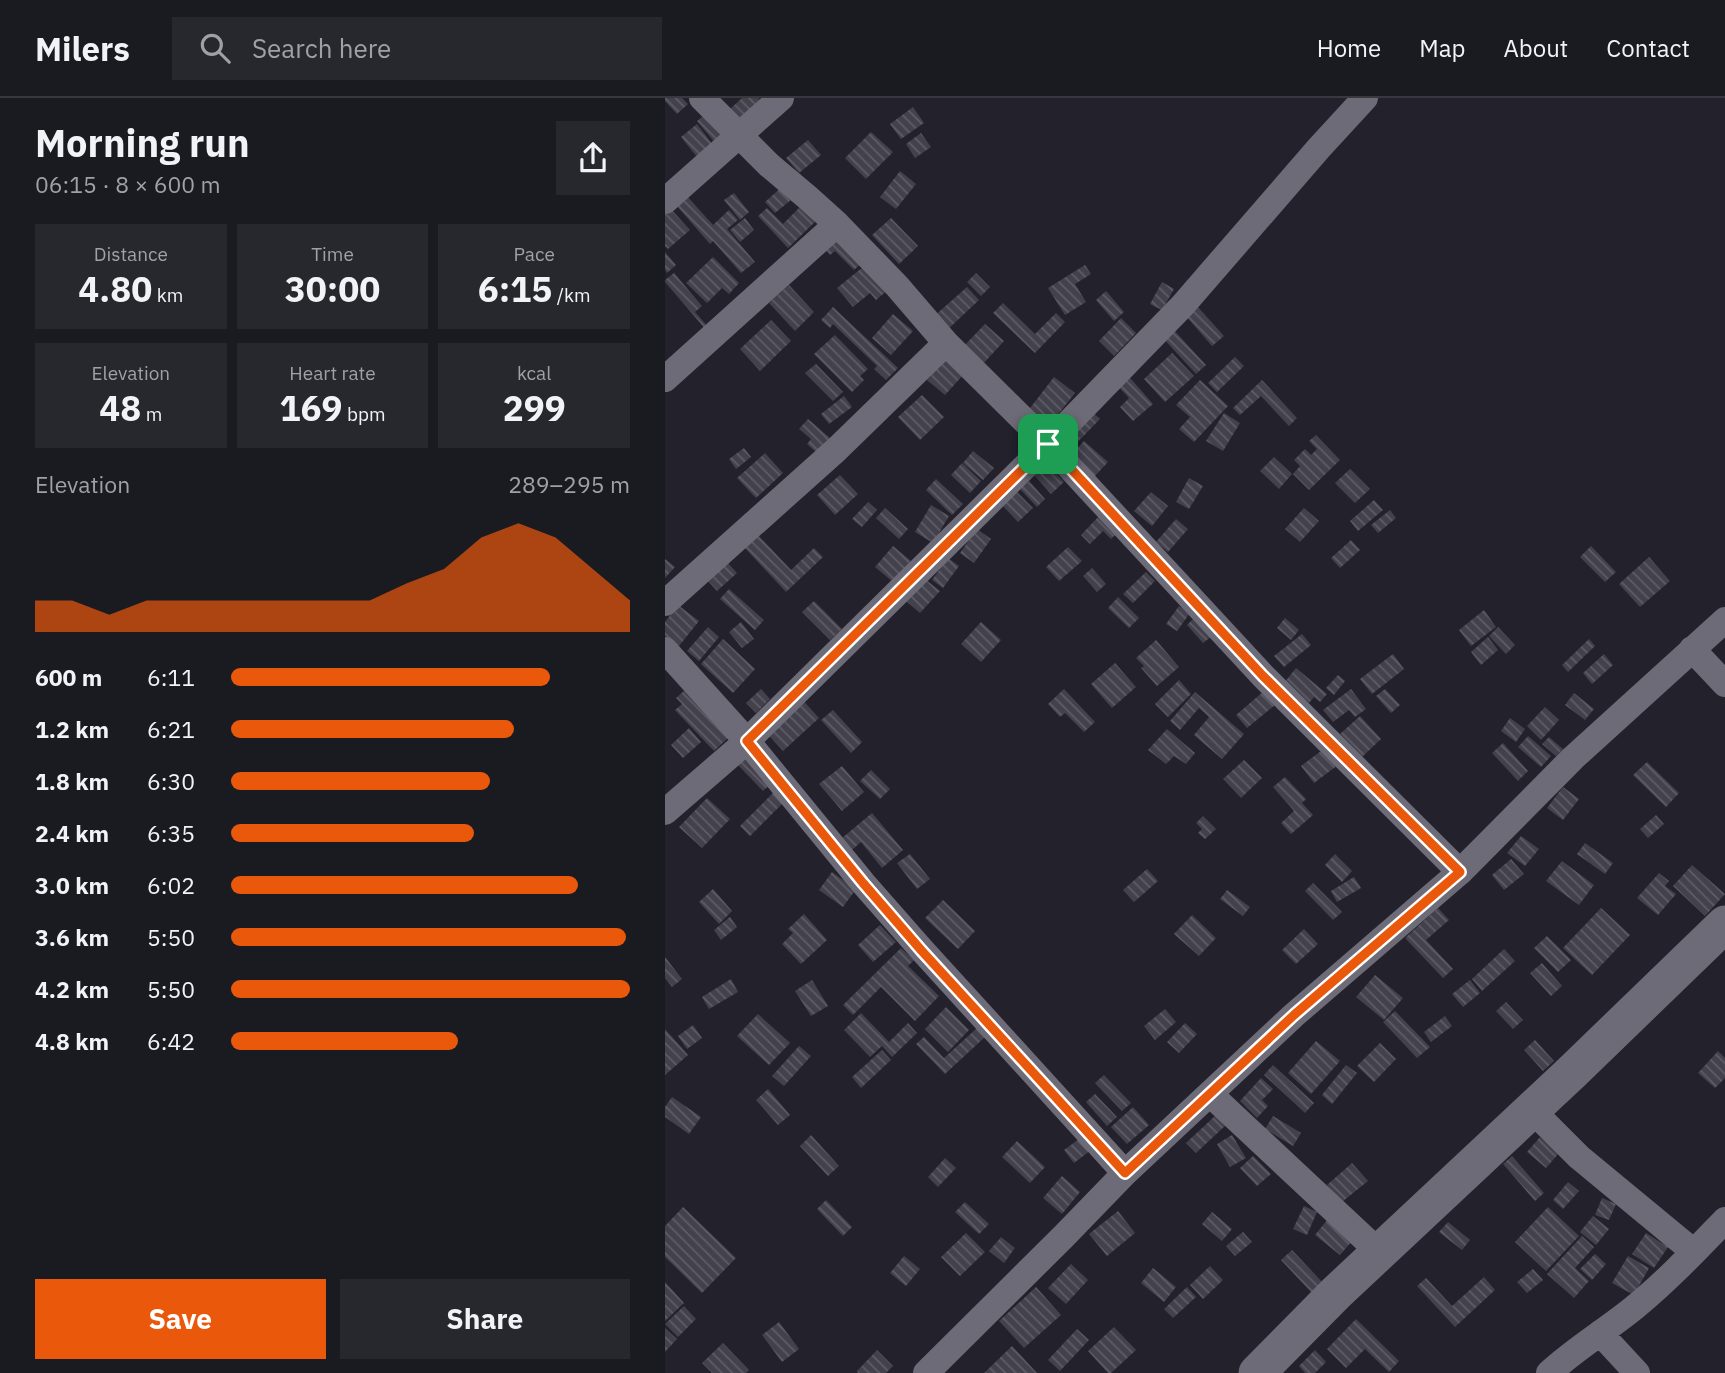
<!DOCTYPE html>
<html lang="en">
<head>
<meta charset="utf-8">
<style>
  body { margin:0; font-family:"IBM Plex Sans",sans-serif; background:#27272e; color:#f1f3f6; height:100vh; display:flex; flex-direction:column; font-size:26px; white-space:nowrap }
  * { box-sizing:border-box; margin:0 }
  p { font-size:23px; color:#9fa1a5 }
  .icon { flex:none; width:38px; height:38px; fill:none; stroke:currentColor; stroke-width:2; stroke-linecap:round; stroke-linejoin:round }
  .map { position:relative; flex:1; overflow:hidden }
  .sheet { display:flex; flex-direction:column; background:#1a1a21; width:665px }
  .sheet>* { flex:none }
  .pin { position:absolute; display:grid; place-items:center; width:60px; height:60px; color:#fff; margin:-30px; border-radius:14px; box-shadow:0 4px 10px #0006 }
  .round { display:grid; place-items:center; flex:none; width:74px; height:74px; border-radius:0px; background:#27272e }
  .overview { display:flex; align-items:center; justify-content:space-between; height:119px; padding:0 35px }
  h1 { font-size:38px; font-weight:700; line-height:52px }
  .figures { display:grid; grid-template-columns:repeat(3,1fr); gap:10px; height:119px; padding:7px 35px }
  .figures div { display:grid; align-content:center; border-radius:0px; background:#27272e; text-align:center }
  .figures b { font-size:35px; font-weight:700 }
  .figures small { font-size:19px; font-weight:400 }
  .figures p { font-size:19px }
  .chart { height:196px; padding:14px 35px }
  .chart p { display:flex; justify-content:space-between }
  .chart svg { width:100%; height:126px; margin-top:7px; fill:#ea580c; opacity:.7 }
  .button { display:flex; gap:14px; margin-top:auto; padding:14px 35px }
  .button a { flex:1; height:80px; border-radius:0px; background:#ea580c; color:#fff; font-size:28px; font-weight:700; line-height:80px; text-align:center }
  .button a+a { background:#27272e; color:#f1f3f6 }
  ul { padding:0 35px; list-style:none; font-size:23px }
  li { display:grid; grid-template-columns:112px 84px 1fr; align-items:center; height:52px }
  li i { height:18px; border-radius:9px; background:#ea580c }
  header { display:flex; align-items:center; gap:42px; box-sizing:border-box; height:98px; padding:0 35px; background:#1a1a21; border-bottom:2px solid #38383f }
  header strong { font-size:33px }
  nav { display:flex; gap:38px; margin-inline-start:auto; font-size:24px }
  .search { width:490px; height:63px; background:#27272e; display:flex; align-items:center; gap:18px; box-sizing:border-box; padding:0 24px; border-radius:0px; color:#9fa1a5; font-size:26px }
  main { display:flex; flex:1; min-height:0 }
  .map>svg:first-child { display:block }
  .building { fill:url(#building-back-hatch) }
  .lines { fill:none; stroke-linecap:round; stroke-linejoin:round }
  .street { stroke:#6c6b77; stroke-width:26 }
  .secondary { stroke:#6c6b77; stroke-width:37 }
  .route-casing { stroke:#fff; stroke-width:14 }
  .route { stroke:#ea580c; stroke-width:9 }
</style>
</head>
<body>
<header>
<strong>Milers</strong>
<div class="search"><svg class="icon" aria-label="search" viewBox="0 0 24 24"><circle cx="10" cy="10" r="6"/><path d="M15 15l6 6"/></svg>Search here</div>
<nav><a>Home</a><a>Map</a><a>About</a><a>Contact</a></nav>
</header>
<main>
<section class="sheet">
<div class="overview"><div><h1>Morning run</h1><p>06:15 · 8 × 600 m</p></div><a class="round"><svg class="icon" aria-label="share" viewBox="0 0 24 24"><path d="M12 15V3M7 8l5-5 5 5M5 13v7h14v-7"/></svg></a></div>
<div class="figures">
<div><p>Distance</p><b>4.80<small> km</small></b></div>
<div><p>Time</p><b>30:00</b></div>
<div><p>Pace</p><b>6:15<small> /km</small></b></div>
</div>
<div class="figures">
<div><p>Elevation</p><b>48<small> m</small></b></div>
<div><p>Heart rate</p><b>169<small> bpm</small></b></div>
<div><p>kcal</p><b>299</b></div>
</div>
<div class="chart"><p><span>Elevation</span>289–295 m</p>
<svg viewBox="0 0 160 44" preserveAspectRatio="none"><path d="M0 44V33L10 33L20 38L30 33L40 33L50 33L60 33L70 33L80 33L90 33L100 27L110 22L120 11L130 6L140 11L150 22L160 33V44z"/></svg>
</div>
<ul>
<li><b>600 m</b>6:11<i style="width:80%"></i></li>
<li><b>1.2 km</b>6:21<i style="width:71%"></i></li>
<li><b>1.8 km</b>6:30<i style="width:65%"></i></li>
<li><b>2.4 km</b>6:35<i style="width:61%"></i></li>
<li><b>3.0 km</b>6:02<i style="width:87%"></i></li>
<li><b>3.6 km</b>5:50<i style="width:99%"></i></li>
<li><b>4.2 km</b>5:50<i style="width:100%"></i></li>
<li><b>4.8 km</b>6:42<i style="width:57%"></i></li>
</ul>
<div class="button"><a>Save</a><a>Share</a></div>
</section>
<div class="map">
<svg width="1060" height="1275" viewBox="0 0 1060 1275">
  <defs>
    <pattern id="building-back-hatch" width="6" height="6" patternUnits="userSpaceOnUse" patternTransform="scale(1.75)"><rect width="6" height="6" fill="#43414c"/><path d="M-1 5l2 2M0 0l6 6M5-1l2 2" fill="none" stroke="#5e5c66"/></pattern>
  </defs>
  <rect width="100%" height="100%" fill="#23222c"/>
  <path class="building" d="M0,0h17l6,6 -11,10 -12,-13z
    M77,0h16l5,5 -22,20 -12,-13z
    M248,9l11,16 -23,16 -11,-15z
    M43,14l19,23 -11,9 -19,-23z
    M32,26l16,21 -16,12 -16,-20z
    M206,34l22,20 -27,27 -21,-21z
    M256,35l10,14 -16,11 -9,-14z
    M143,42l13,15 -22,18 -13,-15z
    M235,73l16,13 -20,25 -16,-12z
    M120,86l11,12 -21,17 -10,-11z
    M69,95l15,19 -9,8 -16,-20z
    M22,98l26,29 16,-15 9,10 -11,9 28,33 -14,11 -28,-32 -3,3 -34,-39z
    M136,108l15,15 -28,27 -30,-32 9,-8 16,16z
    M6,111l19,21 -22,19 -3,-3v-32z
    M80,120l9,12 -14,12 -10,-12z
    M226,120l27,28 -19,18 -27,-29z
    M171,135l26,30 -8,7 -19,-19 -5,4 -8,-9z
    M0,154l11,13 -9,8 -2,-3z
    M48,159l26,26 -10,11 -7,-6 -15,15 -21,-20z
    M203,165l21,26 -13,11 -6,-7 -17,14 -16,-19z
    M420,167l6,9 -16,10 11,18 -21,13 -17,-27z
    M9,175l28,33 -7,6 15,17 -3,2 -42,-49v-2z
    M311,175l14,14 -9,9 -14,-14z
    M497,184l12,7 -12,21 -12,-6z
    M124,187l25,27 -19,19 -26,-28z
    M302,189l12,13 -34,32 -13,-14z
    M441,193l18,21 -10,9 -18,-21z
    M338,205l32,31 21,-21 9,9 -30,31 -42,-40z
    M532,208l27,30 -12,10 -27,-31z
    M168,209l65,61 -12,12 -12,-11 3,-3 -44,-42 -3,4 -9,-8z
    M228,216l20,17 -22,24 -19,-17z
    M456,220l15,15 -22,23 -15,-15z
    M106,222l20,21 -31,30 -20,-22z
    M320,226l19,17 -22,24 -19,-18z
    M506,229l35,38 -10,9 -35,-38z
    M170,237l33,34 -8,7 4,4 -12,12 -38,-38z
    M507,255l22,23 -29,26 -21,-23z
    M570,259l9,9 -27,26 -9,-9z
    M282,260l17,16 -19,21 -18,-15z
    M151,266l27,28 -10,9 -28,-28z
    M459,273l29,33 -20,17 -13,-14 9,-9 -16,-17z
    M389,279l21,16 -28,35 -20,-16z
    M535,282l28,26 -34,36 -15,-13 11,-12 -14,-12z
    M597,282l35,38 -8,8 -28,-30 -21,19 -7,-7z
    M257,297l22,22 -24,23 -22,-23z
    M179,298l8,11 -23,17 -8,-10z
    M425,312l10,9 -33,34 -10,-9z
    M559,315l16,10 -17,28 -17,-10z
    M143,321l22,19 -13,15 -10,-9 4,-5 -12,-10z
    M651,337l24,25 -31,30 -16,-16 7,-8 -6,-6 11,-11 6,6 6,-6 -8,-8z
    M419,343l24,21 -15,16 -23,-22z
    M79,350l7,9 -15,12 -7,-10z
    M308,353l21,17 -11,12 -20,-17z
    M100,355l18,20 -27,25 -19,-20z
    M609,359l18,17 -13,15 -19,-18z
    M381,364l18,20 -13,12 -18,-20z
    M297,365l19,18 -11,12 -19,-18z
    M685,371l20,20 -15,14 -20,-20z
    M175,377l18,19 -23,21 -18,-20z
    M524,380l14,8 -14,23 -13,-7z
    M271,381l27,25 -11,11 -26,-25z
    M364,383l16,18 -8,8 -17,-18z
    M350,392l18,18 -15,14 -17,-18z
    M486,394l17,14 -16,20 -18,-15z
    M709,402l9,10 -25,21 -8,-10z
    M203,404l9,8 -15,17 -10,-8z
    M266,407l18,11 -16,27 -18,-11z
    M220,410l23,21 -9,10 -23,-21z
    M639,410l15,13 -19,21 -15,-13z
    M725,412l6,8 -18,15 -7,-8z
    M435,417l18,17 -7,7 -8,-8 -13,13 -9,-9z
    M511,421l12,10 -20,23 -12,-10z
    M312,431l14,10 -17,24 -14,-10z
    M91,435l35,37 23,-22 9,9 -37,35 -43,-46z
    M686,442l9,10 -20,18 -9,-10z
    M228,448l18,15 -18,21 -18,-15z
    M926,448l25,26 -11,10 -25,-25z
    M403,449l14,14 -23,20 -13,-14z
    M984,459l21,24 -30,26 -21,-23z
    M283,460l11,8 -16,22 -11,-8z
    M0,461l10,8 -10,11z
    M61,463l11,12 -20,18 -10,-11z
    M427,470l14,16 -9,8 -14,-16z
    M481,474l9,9 -22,22 -10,-9z
    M260,481l15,12 -20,22 -14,-12z
    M64,491l35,31 -9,10 -35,-31z
    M453,499l21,21 -10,10 -21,-20z
    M149,503l28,28 -12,11 -28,-28z
    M13,507l21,16 -20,25 -14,-10v-14z
    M514,508l11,7 -13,18 -11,-7z
    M819,512l12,17 -25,19 -12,-16z
    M530,519l17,19 -9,7 -16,-18z
    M620,520l14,12 -8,10 -14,-12z
    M76,524l13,17 -12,9 -13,-16z
    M316,524l20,18 -20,22 -20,-18z
    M43,529l11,10 -20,24 -12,-10z
    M833,529l17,18 -9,9 -17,-18z
    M637,536l9,11 -27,22 -10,-11z
    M823,539l10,13 -17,15 -10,-13z
    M58,541l32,30 -22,24 -32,-29z
    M924,541l6,7 -27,26 -6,-7z
    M491,542l23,27 -22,19 -16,-18 3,-2 -8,-8z
    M728,556l11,15 -32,25 -12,-15z
    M939,556l9,11 -21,19 -9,-11z
    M450,565l21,24 -24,21 -21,-24z
    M631,570l31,26 -7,8 -6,-5 -5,6 -25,-20z
    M673,577l7,6 -11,14 -8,-7z
    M514,582l12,14 -23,23 -13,-13z
    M96,591l9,10 -14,14 -10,-10z
    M399,591l31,33 -11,10 -19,-19 -5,4 -12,-13z
    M686,591l15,20 -11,8 -6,-7 -16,12 -10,-12z
    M720,591l15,16 -9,8 -15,-17z
    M20,592l45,46 -16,15 -39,-41 7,-6 -6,-6z
    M599,593l11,14 -28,23 -11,-13z
    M530,594l49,42 -22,25 -28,-24 15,-18 -10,-9 -19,22 -10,-9z
    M909,595l20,16 -9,11 -20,-15z
    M134,598l20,22 -36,33 -20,-22z
    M880,609l14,13 -18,20 -14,-14z
    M168,612l29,32 -11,11 -30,-33z
    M695,618l21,23 -19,18 -22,-23z
    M845,620l15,11 -9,13 -15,-11z
    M24,630l12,14 -18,16 -12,-13z
    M502,631l28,24 -9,11 -12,-8 -8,8 -18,-14z
    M863,638l23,20 -10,11 -23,-20z
    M884,639l14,12 -7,7 -14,-12z
    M838,645l25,28 -10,10 -26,-28z
    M660,650l13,17 -24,18 -13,-17z
    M83,654l27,28 -12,11 -27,-28z
    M579,662l18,18 -21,20 -18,-19z
    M982,664l32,31 -13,14 -33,-32z
    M177,668l22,26 -22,19 -23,-27z
    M206,672l19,19 -10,10 -20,-18z
    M620,679l21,22 -4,4 11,12 -22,19 -10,-11 13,-12 -21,-24z
    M898,689l16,12 -16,21 -16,-12z
    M108,695l10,10 -33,33 -10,-10z
    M42,700l23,21 -28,29 -23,-21z
    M207,715l31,37 -21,18 -21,-26 -15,13 -10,-12z
    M991,717l8,9 -16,14 -8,-9z
    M538,718l13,13 -11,10 -7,-6 4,-4 -6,-6z
    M856,738l18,13 -14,17 -18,-13z
    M920,745l28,20 -8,11 -28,-20z
    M245,756l20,25 -13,10 -20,-26z
    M670,756l17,17 -10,11 -17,-17z
    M846,761l13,15 -20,16 -12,-15z
    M897,763l32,24 -15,20 -33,-24z
    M1027,767l33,29 -20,22 -32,-30z
    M482,771l11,12 -24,21 -11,-12z
    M167,774l24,17 -13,18 -24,-17z
    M994,775l10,8 -4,5 11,8 -18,21 -21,-17z
    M689,779l7,11 -24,14 -6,-11z
    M648,785l29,29 -9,8 -28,-29z
    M48,791l19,22 -13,13 -20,-22z
    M562,792l23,17 -7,9 -23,-17z
    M278,802l32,31 -17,18 -33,-31z
    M773,810l11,12 -23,20 27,29 -10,9 -38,-40z
    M936,810l29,27 -38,40 -29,-27z
    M139,816l23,26 -26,24 -19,-20 11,-11 -5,-4z
    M527,817l24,23 -17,18 -25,-22z
    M65,819l7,10 -16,13 -7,-10z
    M215,827l16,17 -23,20 -15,-17z
    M639,831l14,15 -22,20 -14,-14z
    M882,838l24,24 -13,12 -24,-24z
    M236,850l13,12 -6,6 31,30 -24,25 -34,-34 -28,28 -10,-10z
    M839,851l11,12 -33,30 -10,-12z
    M0,859l17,22 -10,8 -7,-9z
    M877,865l20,23 -11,10 -21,-23z
    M710,877l28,23 -19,22 -28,-23z
    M66,881l7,13 -29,17 -7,-12z
    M147,882l16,26 -17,10 -16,-25z
    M805,882l10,13 -17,14 -11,-13z
    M841,904l17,18 -10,9 -17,-18z
    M281,909l23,23 -21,22 -23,-23z
    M500,911l11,13 -21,18 -11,-14z
    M730,913l35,36 -13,11 -34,-36z
    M196,915l28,29 19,-19 9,10 -25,24 -10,-11 -12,11 -26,-27z
    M93,916l32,29 -21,22 -32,-29z
    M780,918l7,10 -21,16 -7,-10z
    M520,925l12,11 -18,19 -12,-11z
    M28,927l9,13 -15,11 -9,-13z
    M312,930l8,9 -40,37 -29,-30 8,-7 20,21z
    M0,931l23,26 -23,20z
    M870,942l19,21 -11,10 -19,-21z
    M651,943l24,20 -29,33 -23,-21z
    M715,945l16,16 -22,23 -17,-16z
    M134,948l12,10 -27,30 -12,-10z
    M217,952l9,10 -30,28 -9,-11z
    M1053,953l7,7v20l-10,10 -17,-15z
    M608,967l41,38 -9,10 -41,-38z
    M681,967l11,8 -25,31 -10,-9z
    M439,977l27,28 -9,8 -27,-28z
    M596,980l12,11 -11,11 6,6 -11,12 -17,-17z
    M103,991l22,26 -12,10 -22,-25z
    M430,996l22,23 -10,9 -21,-24z
    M7,999l29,20 -12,17 -24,-17v-10z
    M468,1009l16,18 -22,19 -16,-17z
    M551,1017l10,10 -30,28 -10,-10z
    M608,1018l28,17 -8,13 -28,-17z
    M421,1036l9,13 -21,16 -10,-13z
    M146,1037l28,31 -11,10 -28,-30z
    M567,1037l14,23 -16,9 -13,-23z
    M875,1039l19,16 -13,15 -19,-16z
    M352,1043l28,26 -15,16 -28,-26z
    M588,1058l18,18 -14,12 -17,-18z
    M847,1058l32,37 -9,8 -32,-37z
    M280,1060l11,10 -18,19 -10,-10z
    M687,1065l16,18 -26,21 -15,-17z
    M397,1078l18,16 -18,22 -19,-16z
    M903,1084l11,9 -16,18 -10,-9z
    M937,1100l14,6 -7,16 -14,-5z
    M161,1102l26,27 -9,9 -26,-27z
    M300,1104l24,22 -10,10 -24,-22z
    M639,1108l13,6 -10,23 -14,-6z
    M18,1109l53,51 -34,35 -37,-36v-31z
    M883,1109l31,29 -33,35 -31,-29z
    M453,1113l17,22 -28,23 -18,-22z
    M547,1114l20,17 -10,12 -20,-17z
    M928,1118l16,13 -13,16 -16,-13z
    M663,1121l25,21 -13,15 -25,-20z
    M783,1124l22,18 -8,10 -23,-18z
    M578,1134l9,10 -17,14 -9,-10z
    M301,1135l19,19 -25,24 -19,-19z
    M981,1135l22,14 -14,21 -22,-14z
    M917,1138l12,11 -19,21 14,13 -15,17 -27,-24z
    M336,1139l14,11 -11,15 -15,-12z
    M627,1152l31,33 -11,10 -31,-33z
    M930,1156l11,10 -14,16 -12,-11z
    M239,1158l16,13 -14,17 -16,-13z
    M963,1158l21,12 -15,27 -22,-12z
    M406,1166l17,16 -22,24 -18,-16z
    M545,1168l13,14 -20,19 -13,-14z
    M488,1170l23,19 -12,15 -23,-19z
    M868,1171l10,11 -16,13 -10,-11z
    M819,1179l11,13 -40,37 -38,-41 9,-8 26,28z
    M0,1184l19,21 -19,18z
    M371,1189l25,28 -37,33 -25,-27z
    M522,1189l9,10 -23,21 -9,-9z
    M19,1208l12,13 -18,18 -13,-13z
    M691,1221l43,42 -10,11 -24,-23 -19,19 -19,-19z
    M114,1224l20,27 -17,13 -20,-27z
    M449,1229l22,23 -25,23h-3l-20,-22z
    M0,1230l12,11 -12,13z
    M412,1231l12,11 -29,31 -12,-11z
    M58,1245l26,27 -3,3h-34l-10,-10z
    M347,1248l25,27h-53z
    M212,1252l16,16 -7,7h-28l-1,-2z
    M650,1252l11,12 -11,11h-10l-6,-7z"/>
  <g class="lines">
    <path class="street" d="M37,0l67,67 38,32 30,27 60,62 49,57 102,101 215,232 197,196
      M0,103l116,-103
      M0,281l172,-155
      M0,505l171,-153 110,-107
      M1027,551l33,35
      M0,552l82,91 116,142 58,66 204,224
      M0,714l82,-71 301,-297 135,-139 136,-157 46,-50
      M545,996l170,159
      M867,1012l47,47 115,95
      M935,1235l37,40
      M261,1275l138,-137 61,-63 169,-158 166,-143 113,-114 152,-138
      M884,1275c27,-25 58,-43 86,-66 33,-27 61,-57 90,-87"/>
    <path class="secondary" d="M592,1275l79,-80 235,-220 154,-149"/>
  </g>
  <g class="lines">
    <defs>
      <path id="route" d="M383,346l215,232 197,196 -166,143 -169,158 -204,-223 -58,-67 -116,-142z"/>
    </defs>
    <use href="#route" class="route-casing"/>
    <use href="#route" class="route"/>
  </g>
</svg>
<div class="pin" style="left:383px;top:346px;background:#1e9e55"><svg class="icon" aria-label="arrive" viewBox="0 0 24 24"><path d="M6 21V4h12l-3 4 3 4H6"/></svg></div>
</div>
</main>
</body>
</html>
